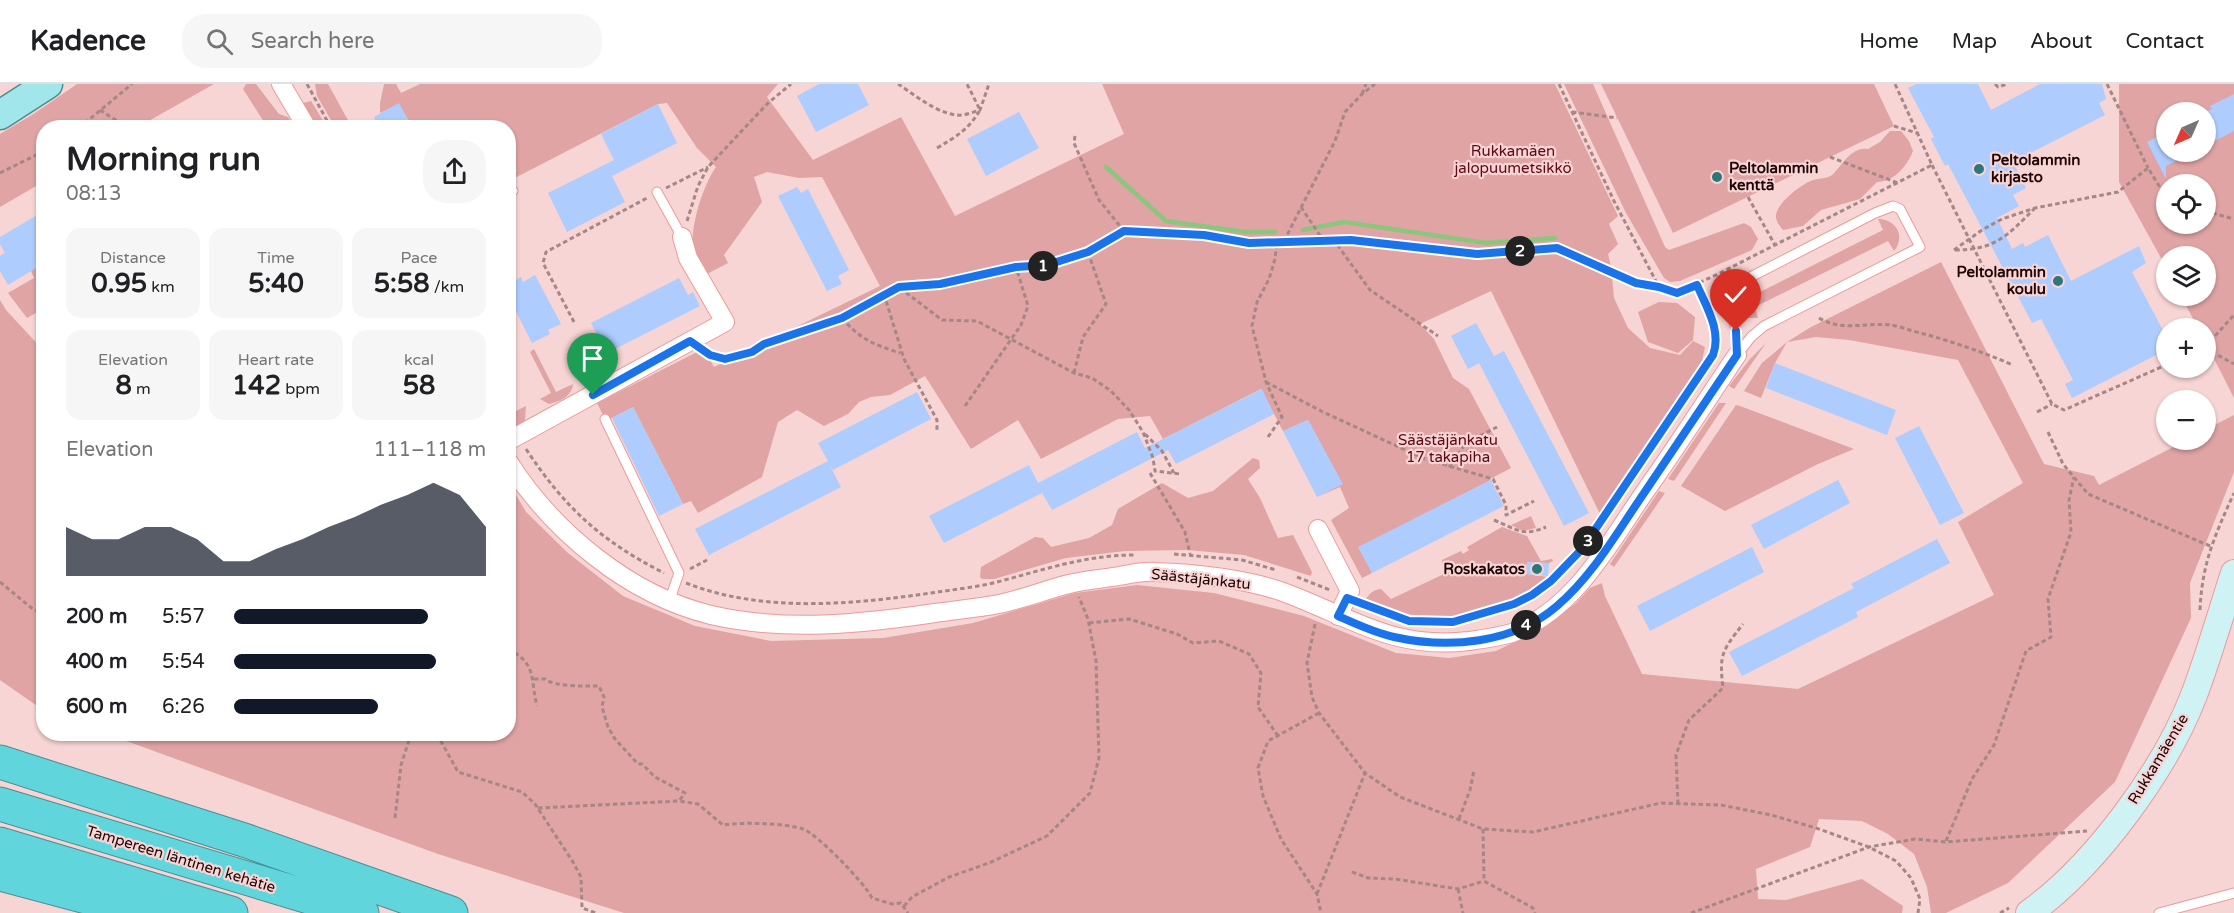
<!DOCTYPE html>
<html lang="en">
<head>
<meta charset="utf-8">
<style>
  body { margin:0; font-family:"Varela Round",sans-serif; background:#f6f6f6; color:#202124; height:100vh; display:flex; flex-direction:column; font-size:22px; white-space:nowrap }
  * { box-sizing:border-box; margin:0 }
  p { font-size:20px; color:#757577 }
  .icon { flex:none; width:33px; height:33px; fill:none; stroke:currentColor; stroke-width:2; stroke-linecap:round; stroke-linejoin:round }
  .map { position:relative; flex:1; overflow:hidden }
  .sheet { position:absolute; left:36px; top:36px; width:480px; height:621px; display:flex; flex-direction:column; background:#fff; border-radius:24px; box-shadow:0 2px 4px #0004 }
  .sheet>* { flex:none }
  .needle { width:39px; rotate:225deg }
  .buttons { position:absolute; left:2156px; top:18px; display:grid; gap:12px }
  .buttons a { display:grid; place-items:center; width:60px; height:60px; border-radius:50%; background:#fff; box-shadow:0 2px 4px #0004; font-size:30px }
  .pin { position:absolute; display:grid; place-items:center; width:51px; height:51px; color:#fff; margin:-62px -26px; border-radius:50% 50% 50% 0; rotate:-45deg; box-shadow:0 0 6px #0007 }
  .pin .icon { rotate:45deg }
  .km { position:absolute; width:30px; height:30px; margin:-15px; border-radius:50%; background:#222; color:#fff; font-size:16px; line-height:30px; text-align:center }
  .round { display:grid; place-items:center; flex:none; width:63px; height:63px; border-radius:24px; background:#f6f6f6 }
  .overview { display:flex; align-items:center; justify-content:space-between; height:102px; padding:0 30px }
  h1 { font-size:33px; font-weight:800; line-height:45px }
  .metrics { display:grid; grid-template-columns:repeat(3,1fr); gap:9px; height:102px; padding:6px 30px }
  .metrics div { display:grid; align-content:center; border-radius:15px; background:#f6f6f6; text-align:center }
  .metrics b { font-size:26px; font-weight:800 }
  .metrics small { font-size:16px; font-weight:400 }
  .metrics p { font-size:16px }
  .chart { height:168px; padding:12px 30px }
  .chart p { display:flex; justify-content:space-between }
  .chart svg { width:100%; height:108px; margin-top:6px; fill:#111827; opacity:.7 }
  ul { padding:0 30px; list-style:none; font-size:20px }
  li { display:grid; grid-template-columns:96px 72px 1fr; align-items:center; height:45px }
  li i { height:15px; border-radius:8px; background:#111827 }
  header { display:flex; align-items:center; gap:36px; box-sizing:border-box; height:84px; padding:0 30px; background:#fff; border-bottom:2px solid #e0e0e0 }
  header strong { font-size:28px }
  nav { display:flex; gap:33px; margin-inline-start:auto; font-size:21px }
  .search { width:420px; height:54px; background:#f6f6f6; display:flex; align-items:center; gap:15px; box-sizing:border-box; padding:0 21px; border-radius:24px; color:#757577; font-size:22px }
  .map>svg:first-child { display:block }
  .green { fill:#dfa4a3; fill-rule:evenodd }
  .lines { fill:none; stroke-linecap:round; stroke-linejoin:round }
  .stream { stroke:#8cc67e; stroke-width:4.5 }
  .building { fill:#aeccfe }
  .lane-casing { stroke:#eb9b9a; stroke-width:11 }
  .street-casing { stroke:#eb9b9a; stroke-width:20 }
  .secondary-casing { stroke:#eb9b9a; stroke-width:28 }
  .primary-casing { stroke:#4a8d91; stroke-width:31 }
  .highway-casing { stroke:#4a8d91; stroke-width:35 }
  .path { stroke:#a68786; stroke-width:3; stroke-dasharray:4.5 3; stroke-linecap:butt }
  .lane { stroke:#fff; stroke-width:9 }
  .street { stroke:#fff; stroke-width:18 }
  .secondary { stroke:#cff3f4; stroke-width:26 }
  .primary { stroke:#a0e6ea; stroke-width:28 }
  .highway { stroke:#60d6dc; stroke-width:33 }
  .route-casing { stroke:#fff; stroke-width:12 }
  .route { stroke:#1a73e8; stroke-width:8 }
  .poi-dot { fill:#2d777a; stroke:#f7d5d4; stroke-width:2 }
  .labels { text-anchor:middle; stroke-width:4.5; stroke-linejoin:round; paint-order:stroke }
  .park-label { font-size:15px; fill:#5e0716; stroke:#f7d5d4 }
  .poi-label { font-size:15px; font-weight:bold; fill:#210607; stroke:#f7d5d4; text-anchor:start }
  .street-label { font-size:15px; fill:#210607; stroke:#f7d5d4 }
</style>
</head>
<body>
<header>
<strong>Kadence</strong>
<div class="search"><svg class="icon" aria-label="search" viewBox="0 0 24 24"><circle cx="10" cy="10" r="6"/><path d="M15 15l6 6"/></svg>Search here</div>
<nav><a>Home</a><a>Map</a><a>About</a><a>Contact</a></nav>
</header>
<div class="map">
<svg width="2234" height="829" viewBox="0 0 2234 829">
  <rect width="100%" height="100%" fill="#f7d5d4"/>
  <path class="green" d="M77,0h137l-76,43 -94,1 -1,54 -43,25v-73l35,-21z
    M246,0h10l23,30 9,3 6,10h-36l6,-5 -21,-33z
    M315,0h13l21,38 1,5h-15l-18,-31z
    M384,0h12l5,9 19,-9h358l-11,13 46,63 88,-43 54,99 169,-82 -22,-50h453l63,132 -9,8 9,20 -10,10 3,13 3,31 14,30 22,20 30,7 13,-14 12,6 -3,14 -102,153 -109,-223 -71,33 14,15 19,39 16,11 42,79 -21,11 1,1 -132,67 13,26 -10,5 -31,-58 18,-12 -9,-21 -23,10 25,-13 -34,-64 -25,11 -22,-42 -98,50 -13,-23 -32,3 -77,40 -23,-39 -47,29 -46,-73 -35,19 -19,2 -12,5 -11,12 -24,12 -27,-16 -19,12 -16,55 -64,36 -7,-12 -8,3 -50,-97 -25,13 -3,-1 -8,-16 100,-51 12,6 5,9 166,-81 -58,-109 -23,1 -32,-6 -13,5 8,25 -38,53 4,8 -21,11c-4,-6 -11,-13 -13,-20 -6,-23 9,-69 22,-87l-19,-19 -30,-45 -9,1 -149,77 -1,-53 -96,-1 -13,-23 -19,9v-10z
    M1564,0h29l72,163 4,3 75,-27 7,4 7,12 -6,11 -72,31 -10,1 -6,-4 -38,-65z
    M1601,0h273l20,42 -221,107z
    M2119,0h115v314l-29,-57v-13h-7l-17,-32h24v-40h-39v11l-47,-85zM2166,28h39v40h-39zM2166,100h39v40h-39z
    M311,17l16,26h-9l-15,-24z
    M1890,47h11l8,10 4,10c-6,15 -19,31 -36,31l-17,17 -39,11 -18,16 -20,4c-3,-4 -6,-7 -7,-12 -2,-13 25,-34 37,-38 6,-2 14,-1 19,-5 10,-9 19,-29 36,-26l12,-7z
    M1878,135c18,0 28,17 16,32l-6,-10 -133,66 3,11h-9l-7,-6 -5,-13 8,-12 5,10 133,-67z
    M1941,178l103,202 50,12 5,9 88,-45h18v-10l29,-15v57l-44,111 1,35 -76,164 -107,101 -62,30h-15l-4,-26 -13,-33 -26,-20 -26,-13 -43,-2 -9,28 -54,22 2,30 28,1 76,-21 41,27 -1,7h-1278l-186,-59 -331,-120h401l1,-251 17,29 42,41 55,43 72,30 76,15 112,-3 90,-15 102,-30 62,-8 77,8 90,23 92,37 53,5 47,-7 51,-25 29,-23 14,-15 12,-5 3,13 37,78 156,15 196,-94 -36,-73 65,-39 -65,-123 -109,-20 -33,-3 -29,5 -12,21 -14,35 -17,-7 18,-28 25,-21 24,-15z
    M43,179v46l-16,9 -19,-25 26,-15 -3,-7z
    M0,216l6,10 37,40v360l-43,-30z
    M1659,218l18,1 18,14 -2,23 -15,13 -30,-11 -10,-30z
    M1766,259l-32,46 -5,-3 21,-27z
    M534,265l22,43 17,-8c-1,12 -12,17 -24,20l-9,-5 11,-6 -21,-41z
    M508,313l8,14 10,-5 -1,14 -9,9 -7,-13z
    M1719,319h7l-52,78 -6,-2z
    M1736,321l4,1 114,43 -36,15 -93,47 -44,-25z
    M1253,374l6,2 1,8 -12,11 12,19 18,40 15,-3 19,37 -1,4 -67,-21 -57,-5 -62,1 -59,7 -72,21h-12l-2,-2 1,-10 54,-30 8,1 8,9 38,-9 23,-13 6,-16 44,-26 26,15 25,-7z
    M1659,407l6,2 -51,74 -4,-3z
    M1531,432l5,12 -13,3 -12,-6z
    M1502,443l25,9 14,25 11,-2 1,2 -4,2 -22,-1 -1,12 22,3 -32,22 -63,20 -49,-5 -27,-7 -13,-5c5,-8 8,-12 17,-13l10,10 53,-25 -2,-14 19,-9 2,3 6,-4 -2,-3z"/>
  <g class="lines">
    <path class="stream" d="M1106,83l60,54 79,11h30
      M1303,146l41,-8 142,21 69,-5"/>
  </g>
  <path class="building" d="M819,0h39l11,21 -53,27 -19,-36z
    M1916,0h62l13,26 49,-26h62l4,15 -7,4 6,12 -92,47 13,26 -13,7 6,11 -22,12 15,31 11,-6 2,4 23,-12 23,46 68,-35 7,17 -14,9 34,64v14l-94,48 -7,-14 8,-4 -32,-61 -9,4 -84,-159 -3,2 -14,-27 3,-2 -26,-49z
    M2234,10v37l-29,15v-34l7,-3 -2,-3z
    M399,19l13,25h-33l-5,-11z
    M658,20l19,39 -65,33 13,26 -58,30 -19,-39 66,-33 -13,-26z
    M1019,28l20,36 -53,28 -19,-37z
    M2166,48v20h28l-28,14v13l-19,-37z
    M797,103l4,6 7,-4 41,81 -11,6 4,8 -15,7 -49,-95z
    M44,127v52l-36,22 -8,-14v-15l5,-3 -5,-9v-7z
    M535,191l26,49 -13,6 2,4 -18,9 -24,-47v-12l13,-7 2,5z
    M679,194l9,17 5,-3 7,14 -99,50 -9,-17 6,-3 -7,-13z
    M1476,239l18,33 10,-5 85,162 -25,13 -85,-163 -11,6 -17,-33z
    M1775,279l121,47 -9,25 -121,-47z
    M1262,305l12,25 -98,50 -8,-14 -116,60 -10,-17 -98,50 -15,-27 100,-51 9,18 99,-51 8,16z
    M917,308l14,27 -98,51 -4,-6 12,23 -132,68 -14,-26 133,-68 -10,-18z
    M633,323l50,97 -24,12 -47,-98z
    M1308,336l35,64 -26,13 -34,-66z
    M1919,342l45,87 -24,12 -45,-87z
    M1491,396l13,26 -132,67 -14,-26z
    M1838,396l12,23 -86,46 -13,-24z
    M1937,455l13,24 -94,49 2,5 -116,59 -13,-24 125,-64 -3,-4z
    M1752,463l12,25 -114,59 -13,-25z
    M1527,478l22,1 -1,13 -22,-2z"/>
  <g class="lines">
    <defs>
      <path id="lane" d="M657,108l25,45
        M508,110l5,-3
        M1893,122l7,3 20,38 -156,79 -13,11 -14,18 -1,-24 -6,-31 5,-15 140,-72z
        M605,335l74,154 -9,26
        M2159,829l75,-20"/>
      <path id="street" d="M281,0l26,44
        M508,357l217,-119 -37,-64 -6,-21
        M508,377c44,70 121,134 203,154 74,17 150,9 224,-2 21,-3 43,-5 64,-9 24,-5 46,-14 70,-20 16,-4 33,-5 50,-8 11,-2 24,-5 36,-4 39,1 91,7 128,20 68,25 109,58 186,49 14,-2 29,-4 43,-8 63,-24 96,-88 132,-140 32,-45 62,-92 93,-138
        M1318,445l32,62 -12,25"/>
      <path id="secondary" d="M2029,829c66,-47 136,-143 165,-218 15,-40 27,-82 40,-122"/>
      <path id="primary" d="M0,31l48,-31"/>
      <path id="highway" d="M0,678l247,79 204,72
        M0,720l362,109
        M0,760l231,69
        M0,790l109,29 59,10"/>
    </defs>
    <use href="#lane" class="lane-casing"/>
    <use href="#street" class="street-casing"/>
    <use href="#secondary" class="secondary-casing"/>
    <use href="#primary" class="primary-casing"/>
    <use href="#highway" class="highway-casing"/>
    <path class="path" d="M307,0l24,44
      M898,0c17,11 38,29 59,31 7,1 16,-3 23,-5l9,-26
      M1559,0l55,117 45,86 18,6 41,-19 214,-109 -37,-81
      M1995,0l3,3 9,-3
      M2107,0l41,84
      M1362,10l4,-10
      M100,26l28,18
      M1572,28l45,6
      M1894,42l23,7
      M79,44l53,-44
      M1075,52l-1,7 25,57 25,31
      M937,64c19,-11 32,-19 43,-38l-13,-26
      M1830,73l68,26
      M1932,81l120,239 12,6 102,-45
      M0,89l44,-22
      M666,104l42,-21
      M1748,113l27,48
      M1301,123l22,33
      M2205,127l29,8
      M687,137l11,-35 10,-19 59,-63 24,-20
      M1333,155l37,51 68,46
      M1284,157l51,-100 10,-29 17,-18 13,-10
      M1954,166l28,-20 20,-11 33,-11 83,-16 30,-24 13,21 5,3
      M1955,166c40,0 52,-14 79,-41
      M900,204l42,32 35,1 97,52 18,5 19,13 18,19 14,22 10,26 2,13 25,3
      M884,210l20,65 33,61v10
      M842,234c19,22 31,26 58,35
      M1819,234c23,14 47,4 72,7 7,1 15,4 22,6 35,9 67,20 100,34
      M574,238l-31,-59 3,-11 101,-54
      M2205,263l29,-32
      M2205,264l29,16
      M705,268l20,7 27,-7 12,-8 78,-26 57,-31 41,-3 76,-17 31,-2 41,-13 36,-21 80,4 45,8 102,-3 126,14 80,-7 79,36 23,4
      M1074,289l9,-36 23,-33 -18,-52
      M1266,298l57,30 102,47 68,20 13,26v10l28,-14
      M965,322l56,-81 7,-19 -12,-39
      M2037,328l15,-8
      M2048,348l15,32 25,30 122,52
      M1145,350l17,17 12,22
      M1268,353l14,-20 -16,-35 -14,-56 5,-24 12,-23 6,-20 2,-17
      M526,365c39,59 75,92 138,124
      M1449,383l17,-24 31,-16
      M1150,389l35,59 5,22
      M1494,436c24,10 28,17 52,7
      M1174,470l68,6 34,10
      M690,485l17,-9
      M1297,493l33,13
      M0,498l34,28 10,3
      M686,499c79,31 170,21 252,9 19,-3 40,-5 59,-10 46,-12 89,-27 137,-27
      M1366,523l39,12
      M2200,526c2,-47 15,-75 34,-117
      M1412,537l41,1 61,-17 18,-10 18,-14 32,-32 131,-194c10,-23 -7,-50 -16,-70
      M1089,539l40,-4 48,15 16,9 26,-2 30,13 12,19 -3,34 20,29
      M1315,540l-8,39 5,34 7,16 46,60 35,24 83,32 50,3 128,-29 60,2 50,10 45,13 53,19 27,14 15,17 9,21 -2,14
      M508,565c30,15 22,31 29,57
      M534,595h11c10,8 40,7 54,7l5,11 -2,10 6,20 7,12 23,25h4l13,13 30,16 -6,8
      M1319,629l-51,28 -10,27 5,28 18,43 36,55 4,19
      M437,650l21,38 64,20 13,12 38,58 8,15 1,31 14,5
      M1678,720l-2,-49 13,-35 34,-32c-4,-34 -1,-37 20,-64
      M538,724l141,-7 19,3 25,21c17,-3 63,-2 80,4 14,5 62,54 69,69l20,6 9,-1 7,10
      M395,734l6,-53 10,-31
      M1459,735l11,-29 4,-20
      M1483,745l1,52 49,27 2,5
      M1946,757l26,-62 22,-34 32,-94 25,-14 -3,-38 23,-67 -2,-32 5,-23
      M1352,788l16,6 27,1 63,10 26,-8
      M1458,805l5,24
      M1317,810l48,-121
      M904,822l8,-9 37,-20 40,-14 58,-27 43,-43 9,-35 -3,-97 -8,-42 -9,-22
      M1691,829l178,-66 46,-8 30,3 142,-11
      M2000,829l9,-5"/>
    <use href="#lane" class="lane"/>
    <use href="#street" class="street"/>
    <use href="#secondary" class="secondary"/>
    <use href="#primary" class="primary"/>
    <use href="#highway" class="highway"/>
  </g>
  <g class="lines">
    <defs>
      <path id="route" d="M593,311l97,-54 20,14 15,4 27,-7 12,-8 78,-26 57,-31 41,-3 76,-17 31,-2 41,-13 36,-21 80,4 45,8 102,-3 126,14 80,-6 79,35 23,4 18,6 20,-8c9,21 25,46 16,70l-131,194 -31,32 -19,14 -18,9 -61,18 -44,-1 -62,-23 -9,18c18,8 37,17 56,21 54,12 119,7 163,-31 34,-29 56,-67 81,-104 33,-49 66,-98 99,-147l-1,-24"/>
    </defs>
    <use href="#route" class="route-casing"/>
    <use href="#route" class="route"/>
  </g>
  <g class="poi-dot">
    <circle cx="1979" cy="85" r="6"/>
    <circle cx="1717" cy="93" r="6"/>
    <circle cx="2058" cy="197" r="6"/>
    <circle cx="1537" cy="485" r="6"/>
  </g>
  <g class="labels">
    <g class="park-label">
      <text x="1513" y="72">Rukkamäen<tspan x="1513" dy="17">jalopuumetsikkö</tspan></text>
      <text x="1448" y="361">Säästäjänkatu<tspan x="1448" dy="17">17 takapiha</tspan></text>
    </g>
    <g class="poi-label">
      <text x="1991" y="81">Peltolammin<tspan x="1991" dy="17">kirjasto</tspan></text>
      <text x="1729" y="89">Peltolammin<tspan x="1729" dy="17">kenttä</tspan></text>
      <text x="2046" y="193" text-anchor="end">Peltolammin<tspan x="2046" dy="17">koulu</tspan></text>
      <text x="1525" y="490" text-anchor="end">Roskakatos</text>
    </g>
    <g class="street-label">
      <text transform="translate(1201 495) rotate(6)" y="5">Säästäjänkatu</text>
      <text transform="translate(2158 675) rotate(-59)" y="5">Rukkamäentie</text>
      <text transform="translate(181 775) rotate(17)" y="5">Tampereen läntinen kehätie</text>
    </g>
  </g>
</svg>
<div class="buttons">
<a><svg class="needle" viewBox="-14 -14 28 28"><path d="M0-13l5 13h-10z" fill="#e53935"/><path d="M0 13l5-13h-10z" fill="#757577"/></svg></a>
<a><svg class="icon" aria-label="locate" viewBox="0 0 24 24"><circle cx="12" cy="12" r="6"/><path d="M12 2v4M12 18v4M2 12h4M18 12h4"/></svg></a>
<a><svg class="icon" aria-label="layers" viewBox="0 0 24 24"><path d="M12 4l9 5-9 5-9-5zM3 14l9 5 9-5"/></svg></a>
<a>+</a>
<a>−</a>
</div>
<div class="pin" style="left:593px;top:311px;background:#1e9e55"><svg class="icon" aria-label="arrive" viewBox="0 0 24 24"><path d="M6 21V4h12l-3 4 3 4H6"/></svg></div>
<div class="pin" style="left:1736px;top:247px;background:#d93025"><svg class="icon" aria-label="check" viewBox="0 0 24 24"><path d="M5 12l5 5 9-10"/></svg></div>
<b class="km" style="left:1043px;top:182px">1</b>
<b class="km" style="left:1520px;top:167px">2</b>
<b class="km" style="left:1588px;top:457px">3</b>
<b class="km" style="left:1526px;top:541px">4</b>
<section class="sheet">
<div class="overview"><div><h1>Morning run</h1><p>08:13</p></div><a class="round"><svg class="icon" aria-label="share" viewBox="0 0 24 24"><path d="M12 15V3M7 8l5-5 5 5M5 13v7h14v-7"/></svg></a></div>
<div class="metrics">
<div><p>Distance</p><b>0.95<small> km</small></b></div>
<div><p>Time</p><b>5:40</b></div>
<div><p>Pace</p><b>5:58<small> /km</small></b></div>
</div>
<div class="metrics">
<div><p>Elevation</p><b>8<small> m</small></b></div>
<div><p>Heart rate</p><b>142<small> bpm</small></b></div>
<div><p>kcal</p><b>58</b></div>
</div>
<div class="chart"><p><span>Elevation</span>111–118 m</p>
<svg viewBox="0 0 160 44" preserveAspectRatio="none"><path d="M0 44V24L10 29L20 29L30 24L40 24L50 29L60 38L70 38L80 33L90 29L100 24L110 20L120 15L130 11L140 6L150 11L160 24V44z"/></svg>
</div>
<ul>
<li><b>200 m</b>5:57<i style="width:77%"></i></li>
<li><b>400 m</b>5:54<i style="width:80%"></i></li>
<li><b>600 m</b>6:26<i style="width:57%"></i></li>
</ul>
</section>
</div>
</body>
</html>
